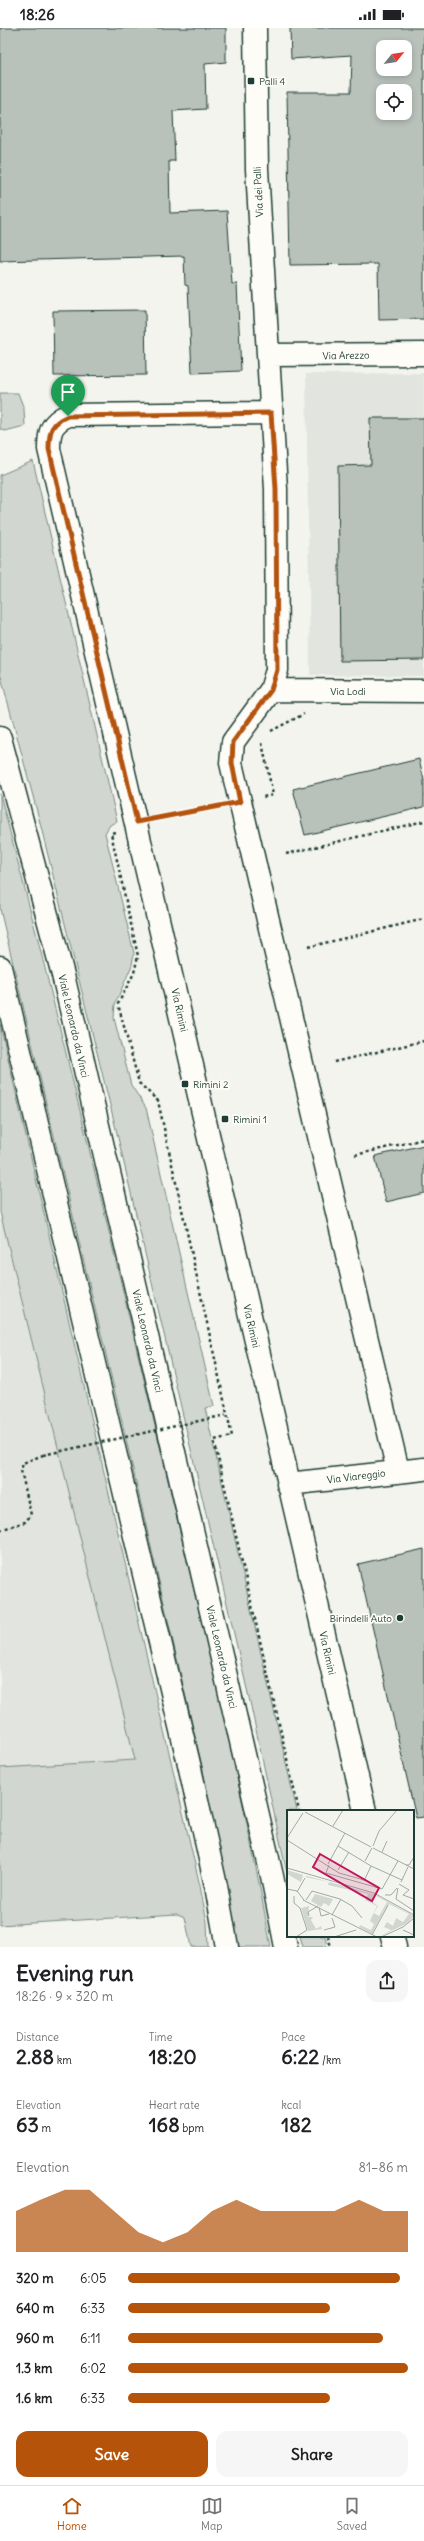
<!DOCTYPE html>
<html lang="en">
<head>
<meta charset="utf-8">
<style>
  body { margin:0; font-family:Delius,sans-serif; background:#f6f6f6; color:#202124; height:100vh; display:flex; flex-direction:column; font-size:15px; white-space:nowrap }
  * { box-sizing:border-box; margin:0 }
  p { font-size:13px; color:#757577 }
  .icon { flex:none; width:22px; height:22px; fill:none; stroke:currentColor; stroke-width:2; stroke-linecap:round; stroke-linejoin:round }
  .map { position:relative; height:1919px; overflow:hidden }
  .details { display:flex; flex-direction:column; background:#fff; flex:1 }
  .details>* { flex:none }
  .needle { width:26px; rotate:60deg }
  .fabs { position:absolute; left:376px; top:12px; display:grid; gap:8px }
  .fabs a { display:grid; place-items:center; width:36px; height:36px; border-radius:8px; background:#fff; box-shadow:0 2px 6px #0003; font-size:20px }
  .pin { position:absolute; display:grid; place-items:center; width:34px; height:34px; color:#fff; margin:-41px -17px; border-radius:50% 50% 50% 0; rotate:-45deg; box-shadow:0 0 4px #0007 }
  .pin .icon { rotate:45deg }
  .round { display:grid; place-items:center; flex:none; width:42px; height:42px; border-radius:12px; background:#f6f6f6 }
  .head { display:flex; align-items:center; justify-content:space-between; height:68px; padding:0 16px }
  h1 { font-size:22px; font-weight:700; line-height:30px }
  .figures { display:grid; grid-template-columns:repeat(3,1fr); gap:6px; height:68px; padding:4px 16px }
  .figures div { display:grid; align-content:center }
  .figures b { font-size:20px; font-weight:700 }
  .figures small { font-size:11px; font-weight:400 }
  .figures p { font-size:11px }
  .chart { height:112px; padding:8px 16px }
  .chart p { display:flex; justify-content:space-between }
  .chart svg { width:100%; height:72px; margin-top:4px; fill:#b45309; opacity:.7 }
  .cta { display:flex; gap:8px; margin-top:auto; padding:8px 16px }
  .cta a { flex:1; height:46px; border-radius:12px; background:#b45309; color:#fff; font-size:16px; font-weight:700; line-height:46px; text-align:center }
  .cta a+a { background:#f6f6f6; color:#202124 }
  ul { padding:0 16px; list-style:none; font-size:13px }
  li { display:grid; grid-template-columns:64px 48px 1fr; align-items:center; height:30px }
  li i { height:10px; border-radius:5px; background:#b45309 }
  .status { display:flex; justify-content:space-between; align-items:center; height:28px; padding:0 20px; background:#fff; direction:ltr }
  .status svg { height:11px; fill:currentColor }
  .tab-bar { display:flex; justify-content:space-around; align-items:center; height:56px; border-top:1px solid #e0e0e0; background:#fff; font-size:11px; color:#757577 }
  .tab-bar a { display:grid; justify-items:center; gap:2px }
  .tab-bar .active { color:#b45309 }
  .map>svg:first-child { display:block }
  .built { fill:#e2e5df }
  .green { fill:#d1d6d1; stroke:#788a82 }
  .building { fill:#b9c1bb; stroke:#1f3d34; fill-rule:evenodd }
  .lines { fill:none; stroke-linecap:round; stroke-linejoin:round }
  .minor-casing { stroke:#1f3d34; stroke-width:25 }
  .highway-casing { stroke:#1f3d34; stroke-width:25 }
  .path { stroke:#1f3d34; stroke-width:2.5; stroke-dasharray:3 3; stroke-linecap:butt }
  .minor { stroke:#fdfcf7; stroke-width:22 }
  .highway { stroke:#fdfcf7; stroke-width:22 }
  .path-bridge { stroke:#1f3d34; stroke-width:2.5; stroke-dasharray:3 3; stroke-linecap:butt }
  .route-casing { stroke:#fff; stroke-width:8 }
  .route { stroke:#b45309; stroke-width:5 }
  .poi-dot { fill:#1f3d34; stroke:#fdfcf7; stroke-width:1.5 }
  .labels { text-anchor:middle; stroke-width:3.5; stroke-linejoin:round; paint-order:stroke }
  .poi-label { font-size:10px; fill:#1f3d34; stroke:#fdfcf7; text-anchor:start }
  .street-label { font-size:10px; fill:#1f3d34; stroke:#fdfcf7 }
  .inset-road { fill:none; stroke:#9faba4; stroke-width:1 }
  .view { fill:#c2185b; fill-opacity:0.15; stroke:#c2185b; stroke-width:2 }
  .inset-edge { fill:none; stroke:#1f3d34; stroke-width:2 }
</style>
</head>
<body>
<div class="status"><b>18:26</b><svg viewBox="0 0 49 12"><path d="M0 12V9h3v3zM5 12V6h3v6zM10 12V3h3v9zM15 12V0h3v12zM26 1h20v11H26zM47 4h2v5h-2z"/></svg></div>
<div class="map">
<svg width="424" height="1919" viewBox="0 0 424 1919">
  <rect width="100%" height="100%" fill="#f4f4ef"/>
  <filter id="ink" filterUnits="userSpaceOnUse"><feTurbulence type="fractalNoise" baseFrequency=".025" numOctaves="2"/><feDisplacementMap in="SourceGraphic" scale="8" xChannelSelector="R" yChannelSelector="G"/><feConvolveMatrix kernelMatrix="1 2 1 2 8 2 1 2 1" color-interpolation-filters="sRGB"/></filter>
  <g filter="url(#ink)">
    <path class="built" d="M424,345v303l-114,-1 -4,-301z
      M0,1184l87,352 48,196 -135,8z"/>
    <path class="green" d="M0,365h18l6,16 1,17 -20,5 -5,-2z
      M33,433l84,360 -7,4 -5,8 29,120 -2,12 -17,39 -1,14 17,67 15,23 68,298 -9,2 92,403h-9v67l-38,-176 -134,-573 -78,-314 -38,-142v-198z
      M0,766c58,217 108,435 160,653 39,166 81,332 111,500h-32l-35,-172 -82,-353 -122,-513z
      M0,996l200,862 7,36 1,25h-17l-6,-30 -8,-3 -177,11v-157l135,-8 -135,-548z
      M300,1908h25l2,11h-24z"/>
    <path class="building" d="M0,0h226v34l-21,2 1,45 -33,2 2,50h-6l1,52 57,-2 5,73h5l4,87 -49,2 -4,-87 -3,-1 -1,-29 -184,5z
      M290,0h134v291l-45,1 -1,-56 -88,1 -3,-173h64l1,-37 -61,4zM383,19h22v22h-22zM383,63h22v22h-22z
      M145,282l1,65 -92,1 -1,-65z
      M370,390h54v242l-84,1 -2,-195 33,-1z
      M419,731l5,21v27l-119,28 -12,-46z
      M424,1117v48l-38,9 -11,-46z
      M424,1521v268l-8,1 -58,-254z"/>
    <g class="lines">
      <defs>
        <path id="minor" d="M255,0l2,141 19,320 1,181 -6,20 -38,52 -2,21 167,708
          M268,327l156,-1
          M271,385l-203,2c-17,8 -19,16 -19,34l316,1362
          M271,662l153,1
          M288,1456l136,-15
          M392,1908l3,11"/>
        <path id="highway" d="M0,710l63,237 151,649 58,252 14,71
          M0,939l189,797 27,122 11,61"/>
      </defs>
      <use href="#minor" class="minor-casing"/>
      <use href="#highway" class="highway-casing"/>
      <path class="path" d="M271,703l33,-17
        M262,715l11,52 -10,2
        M157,790l60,-12
        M115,804l-4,1 27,123 -4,17 -16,31 21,79 19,18 74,335 -18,4 85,371
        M286,826l138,-33
        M308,919l116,-28
        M334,1034l90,-21
        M355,1127l69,-16
        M0,1502l25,-8 6,-7 -10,-45 2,-7 20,-8
        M328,1908l3,11"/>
      <use href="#minor" class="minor"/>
      <use href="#highway" class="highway"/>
      <path class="path-bridge" d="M43,1427l183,-40"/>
    </g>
  </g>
  <g class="lines" filter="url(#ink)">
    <defs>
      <path id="route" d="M271,385l5,76 1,181 -6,20 -38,52 -1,21 8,39 -103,20 -88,-373c0,-18 2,-26 19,-33z"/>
    </defs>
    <use href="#route" class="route-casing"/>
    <use href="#route" class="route"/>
  </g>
  <g class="poi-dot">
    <rect x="247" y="49" width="8" height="8" rx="2"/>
    <rect x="181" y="1052" width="8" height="8" rx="2"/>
    <rect x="221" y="1087" width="8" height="8" rx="2"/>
    <circle cx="400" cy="1590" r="4"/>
  </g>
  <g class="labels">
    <g class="poi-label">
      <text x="259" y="57">Palli 4</text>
      <text x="193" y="1060">Rimini 2</text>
      <text x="233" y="1095">Rimini 1</text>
      <text x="392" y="1594" text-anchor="end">Birindelli Auto</text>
    </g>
    <g class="street-label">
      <text transform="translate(258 164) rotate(-93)" y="4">Via dei Palli</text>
      <text transform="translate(346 327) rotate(-1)" y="4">Via Arezzo</text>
      <text x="348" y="667">Via Lodi</text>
      <text transform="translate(180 982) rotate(77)" y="4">Via Rimini</text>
      <text transform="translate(74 998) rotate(77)" y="4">Viale Leonardo da Vinci</text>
      <text transform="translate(252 1298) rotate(77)" y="4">Via Rimini</text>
      <text transform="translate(148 1313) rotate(77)" y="4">Viale Leonardo da Vinci</text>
      <text transform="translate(356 1448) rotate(-7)" y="4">Via Viareggio</text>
      <text transform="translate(328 1625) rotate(77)" y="4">Via Rimini</text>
      <text transform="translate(222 1629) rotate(77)" y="4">Viale Leonardo da Vinci</text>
    </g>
  </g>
  <g transform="translate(287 1782)">
    <rect width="127" height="127" fill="#f4f4ef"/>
    <path d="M0,60l16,5 -2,7 -14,-8zM20,66l67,18 40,22 -8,8 -26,12 11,-6 -7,-3 3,-5 6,4 3,-8 7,4 6,-8 -20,-10 -6,12 5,-13 -16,31 -13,-7 1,-2 11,5 3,-6 -4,-3 7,-15 -12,-6 3,-6 -27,-6 -13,-3 1,-3 -24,-5zM87,85l13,7 -8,14 -5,-3 4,-7 -7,-5zM28,84l18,5 -4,7 -5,-3 -3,4 -10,-6zM22,96l-1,11h5l-2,3 5,9 5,-3 1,3 -14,2 -7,-23z" fill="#d1d6d1" fill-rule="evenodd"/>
    <path class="inset-road" d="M18,2l66,35M46,16l10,-16M0,28l16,-25M0,30l52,33 25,7M51,36l33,20 31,14M86,36l6,-15 18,-21M86,38l41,21M95,42l5,-11M78,51l7,-13M41,54l17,-31M42,55l-3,8 56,16 16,-28M119,55h3l5,-8M0,58l87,25 40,22M51,60l11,-18M77,71l7,-15M114,72l7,-15M112,74l10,6 -6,5 11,4M111,78l-2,11 18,12M0,79l10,2 7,9M10,82l8,-14M98,85h6l6,-7M7,86v7l6,5 7,22 -11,7M16,90l74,37M19,90l6,-9 28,8 12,7 10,12M32,97l2,9 8,-2M45,105l9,-16M22,106l-1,-4 10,-6M37,120l11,-3 -3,-9M116,120l11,5M85,125l16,-30M47,127l22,-7M94,127l22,-10 11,-9"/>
    <path class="view" d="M33,44l59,34 -7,13 -59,-34z"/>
    <rect width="127" height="127" class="inset-edge"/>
  </g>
</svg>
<div class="fabs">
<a><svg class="needle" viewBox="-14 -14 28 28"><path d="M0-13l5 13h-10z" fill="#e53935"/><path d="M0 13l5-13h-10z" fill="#757577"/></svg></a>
<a><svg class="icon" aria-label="locate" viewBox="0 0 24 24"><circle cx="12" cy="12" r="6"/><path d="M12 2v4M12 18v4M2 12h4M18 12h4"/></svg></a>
</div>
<div class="pin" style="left:68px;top:388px;background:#1e9e55"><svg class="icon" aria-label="arrive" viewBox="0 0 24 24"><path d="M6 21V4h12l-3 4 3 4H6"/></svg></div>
</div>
<section class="details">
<div class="head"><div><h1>Evening run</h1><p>18:26 · 9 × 320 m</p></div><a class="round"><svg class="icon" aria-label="share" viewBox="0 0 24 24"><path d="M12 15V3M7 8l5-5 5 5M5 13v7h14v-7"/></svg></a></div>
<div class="figures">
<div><p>Distance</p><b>2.88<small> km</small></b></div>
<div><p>Time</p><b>18:20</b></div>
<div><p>Pace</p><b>6:22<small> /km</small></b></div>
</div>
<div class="figures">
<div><p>Elevation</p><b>63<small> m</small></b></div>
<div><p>Heart rate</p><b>168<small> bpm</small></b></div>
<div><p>kcal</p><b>182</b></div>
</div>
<div class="chart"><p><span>Elevation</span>81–86 m</p>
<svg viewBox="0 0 160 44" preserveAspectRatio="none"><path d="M0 44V19L10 12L20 6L30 6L40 19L50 32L60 38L70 32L80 19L90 12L100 19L110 19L120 19L130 19L140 12L150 19L160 19V44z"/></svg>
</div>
<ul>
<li><b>320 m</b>6:05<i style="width:97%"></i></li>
<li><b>640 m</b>6:33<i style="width:72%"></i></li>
<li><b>960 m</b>6:11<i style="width:91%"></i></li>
<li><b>1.3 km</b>6:02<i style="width:100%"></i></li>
<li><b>1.6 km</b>6:33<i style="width:72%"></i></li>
</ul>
<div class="cta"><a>Save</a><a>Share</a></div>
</section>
<nav class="tab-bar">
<a class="active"><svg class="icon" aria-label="home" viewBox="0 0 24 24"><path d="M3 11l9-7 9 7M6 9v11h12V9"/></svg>Home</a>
<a><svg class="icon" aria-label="map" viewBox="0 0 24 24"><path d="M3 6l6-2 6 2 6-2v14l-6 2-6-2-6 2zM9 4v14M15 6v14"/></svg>Map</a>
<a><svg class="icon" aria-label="saved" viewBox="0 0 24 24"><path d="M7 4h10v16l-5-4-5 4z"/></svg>Saved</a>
</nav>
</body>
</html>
